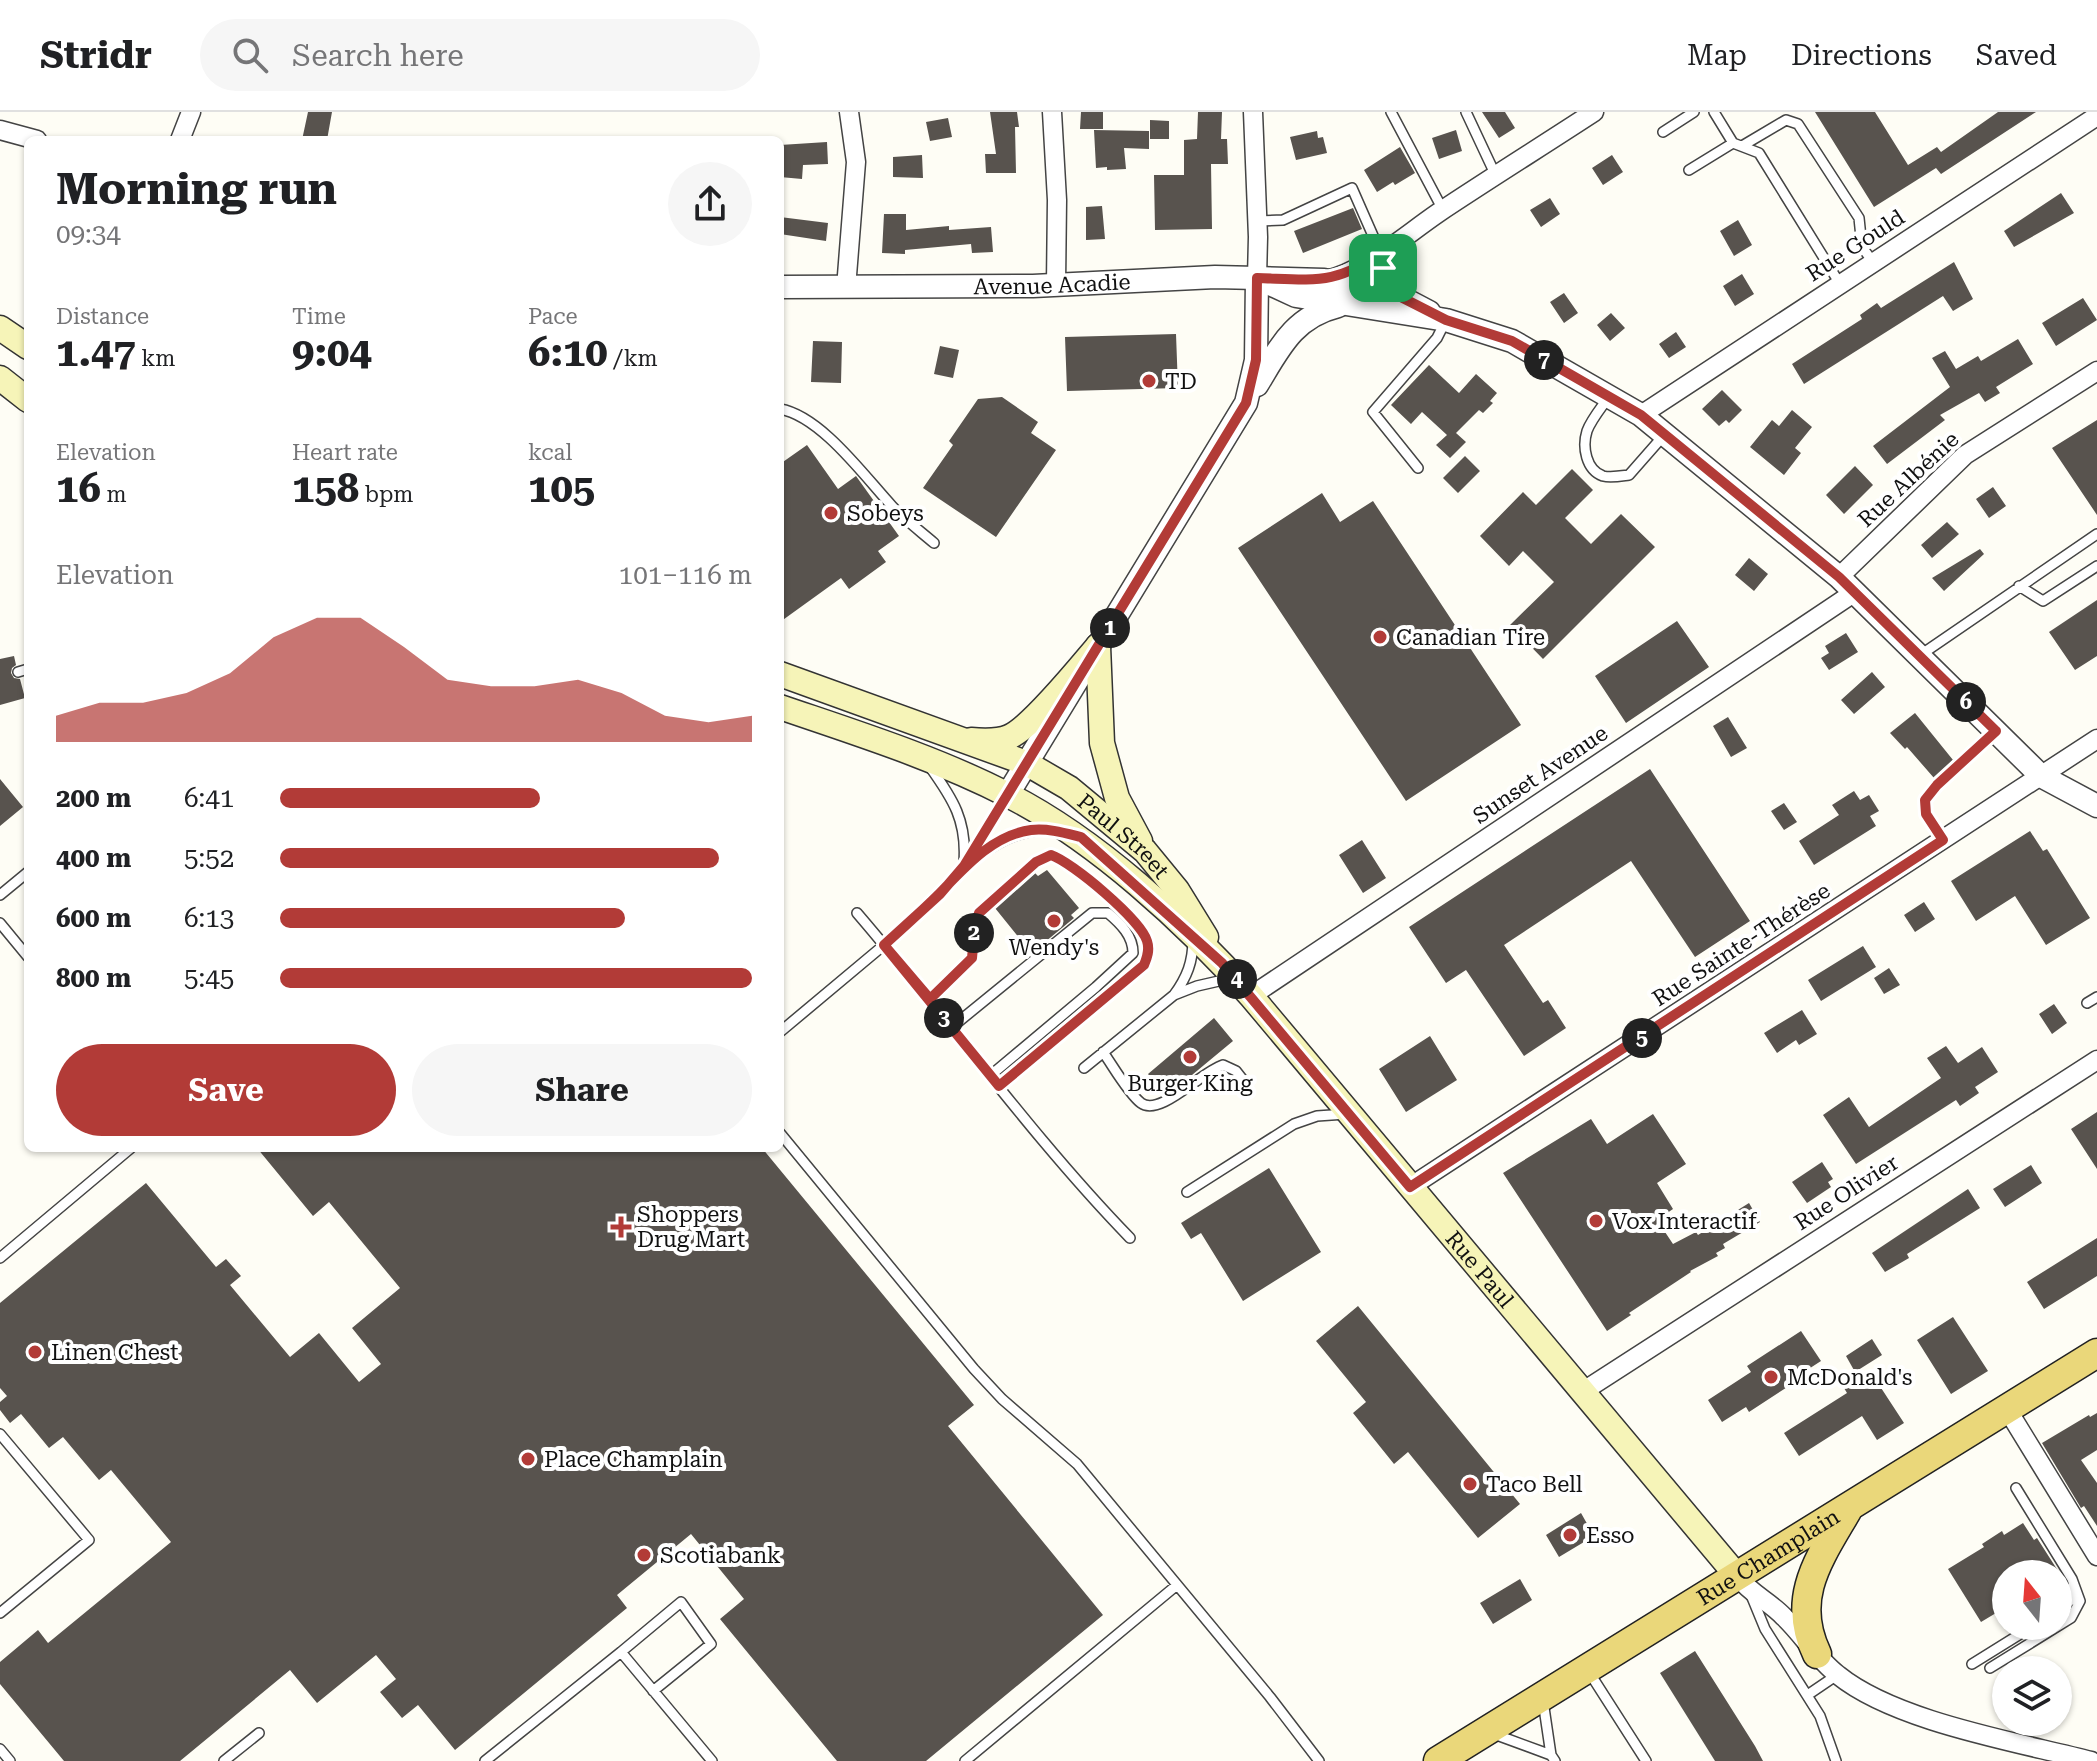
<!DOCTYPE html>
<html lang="en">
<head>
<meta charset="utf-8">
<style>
  body { margin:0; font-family:"Roboto Serif",serif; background:#f6f6f6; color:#202124; height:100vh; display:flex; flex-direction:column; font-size:30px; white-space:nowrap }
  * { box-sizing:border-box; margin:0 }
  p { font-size:26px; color:#757577 }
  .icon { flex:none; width:44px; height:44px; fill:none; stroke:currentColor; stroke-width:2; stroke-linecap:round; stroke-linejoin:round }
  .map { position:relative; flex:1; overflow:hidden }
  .details { position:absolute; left:24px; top:24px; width:760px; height:1016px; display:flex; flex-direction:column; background:#fff; border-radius:12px; box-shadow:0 2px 6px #0004 }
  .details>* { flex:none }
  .needle { width:52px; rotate:343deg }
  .tools { position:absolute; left:1992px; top:1448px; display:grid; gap:16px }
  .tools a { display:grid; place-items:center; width:80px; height:80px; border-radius:50%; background:#fff; box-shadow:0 2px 6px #0004; font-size:40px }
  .pin { position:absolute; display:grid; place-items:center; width:68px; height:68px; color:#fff; margin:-34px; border-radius:16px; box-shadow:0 4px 12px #0006 }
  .km { position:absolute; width:40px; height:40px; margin:-20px; border-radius:50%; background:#222; color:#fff; font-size:22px; line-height:40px; text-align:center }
  .round { display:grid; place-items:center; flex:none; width:84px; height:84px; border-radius:42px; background:#f6f6f6 }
  .overview { display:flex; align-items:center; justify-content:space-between; height:136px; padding:0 32px }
  h1 { font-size:44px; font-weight:700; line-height:60px }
  .metrics { display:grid; grid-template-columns:repeat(3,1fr); gap:12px; height:136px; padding:8px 32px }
  .metrics div { display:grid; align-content:center }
  .metrics b { font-size:40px; font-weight:700 }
  .metrics small { font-size:22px; font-weight:400 }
  .metrics p { font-size:22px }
  .chart { height:224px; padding:16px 32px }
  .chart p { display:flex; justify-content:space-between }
  .chart svg { width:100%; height:144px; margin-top:8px; fill:#b23b37; opacity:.7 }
  .cta { display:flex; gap:16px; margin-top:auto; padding:16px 32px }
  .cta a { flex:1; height:92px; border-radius:48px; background:#b23b37; color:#fff; font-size:32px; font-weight:700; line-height:92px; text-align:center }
  .cta a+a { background:#f6f6f6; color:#202124 }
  ul { padding:0 32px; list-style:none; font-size:26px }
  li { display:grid; grid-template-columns:128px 96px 1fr; align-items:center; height:60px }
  li i { height:20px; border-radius:10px; background:#b23b37 }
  header { display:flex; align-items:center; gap:48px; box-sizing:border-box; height:112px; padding:0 40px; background:#fff; border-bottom:2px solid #e0e0e0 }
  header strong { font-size:38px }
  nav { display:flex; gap:44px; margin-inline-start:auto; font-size:28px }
  .search { width:560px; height:72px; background:#f6f6f6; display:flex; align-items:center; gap:20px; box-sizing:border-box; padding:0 28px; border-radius:44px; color:#757577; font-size:30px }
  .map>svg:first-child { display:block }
  .building { fill:#58534e }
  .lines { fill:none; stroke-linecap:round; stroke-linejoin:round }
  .service-casing { stroke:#444; stroke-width:12 }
  .minor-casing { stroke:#444; stroke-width:21 }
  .tertiary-casing { stroke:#444; stroke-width:25 }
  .secondary-casing { stroke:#333; stroke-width:27 }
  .primary-casing { stroke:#222; stroke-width:31 }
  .service { stroke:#fff; stroke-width:9 }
  .minor { stroke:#fff; stroke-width:18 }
  .tertiary { stroke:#fff; stroke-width:22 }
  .secondary { stroke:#f6f4b8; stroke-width:24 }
  .primary { stroke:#ead77a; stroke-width:28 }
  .route-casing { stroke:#fff; stroke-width:16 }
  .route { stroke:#b23b37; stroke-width:10 }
  .poi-dot { fill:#b23b37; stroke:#fff; stroke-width:3 }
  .labels { text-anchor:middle; stroke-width:8; stroke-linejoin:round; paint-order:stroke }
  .street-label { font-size:22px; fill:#111; stroke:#fff }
  .poi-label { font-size:22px; fill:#111; stroke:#fff; text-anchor:start }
</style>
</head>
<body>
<header>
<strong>Stridr</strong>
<div class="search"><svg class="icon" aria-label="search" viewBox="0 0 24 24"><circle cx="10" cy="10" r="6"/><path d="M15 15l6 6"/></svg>Search here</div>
<nav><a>Map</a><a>Directions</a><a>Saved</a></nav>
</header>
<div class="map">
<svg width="2097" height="1649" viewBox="0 0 2097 1649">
  <rect width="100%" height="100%" fill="#fefdf5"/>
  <path class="building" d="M308,0h24l-5,28h-25z
    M990,0h27l2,15h-4l1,46h-30l-1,-19h11z
    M1081,0h22v17h-23z
    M1198,0h24l-1,27h6l1,25h-17l1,65 -57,1 -1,-55h30v-35l13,-1z
    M1482,0h23l10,16 -16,10z
    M1815,0h60l33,53 29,-18 4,5 57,-40h38l-95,62 -5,-6 -62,39z
    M948,6l4,19 -22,4 -4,-19z
    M1150,8l19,1v18h-19z
    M1094,18l55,1v18l-25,-1 2,21 -19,1v-3l-11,1z
    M1456,18l6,21 -23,8 -7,-21z
    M1317,19l1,7 5,-1 4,16 -31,7 -6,-23z
    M827,30l1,22 -25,1 -1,14 -22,-2v-32z
    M1400,35l15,26 -20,12 -2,-3 -16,10 -13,-22z
    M922,43l1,23 -30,-1v-20z
    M1612,43l11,17 -20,13 -11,-17z
    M2061,81l13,20 -60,34 -10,-16z
    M1550,86l10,16 -19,13 -11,-17z
    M1102,94l3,33 -19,1v-33z
    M1353,96l9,21 -59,24 -9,-22z
    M884,102h22v16l43,-4v4l42,-3 2,25 -21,1 -1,-9 -66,6v4l-23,-1z
    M780,105l48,6 -2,18 -46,-7z
    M1738,108l14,25 -18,11 -14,-25z
    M1954,150l19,37 -20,12 -10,-15 -139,88 -12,-20 70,-45 -2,-4 17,-12 4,5z
    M1742,162l12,20 -19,12 -12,-20z
    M1564,181l14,20 -14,10 -14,-21z
    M2083,186l14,22 -41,26 -14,-23z
    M1611,201l14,15 -15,13 -13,-16z
    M1676,220l10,15 -17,11 -10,-14z
    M1176,222l2,54 -111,3 -2,-54z
    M2018,227l15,25 -37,23 4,6 -15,9 -6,-9 -39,22 5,5 -58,44 -14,-18 77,-59 -18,-29 13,-7 11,18 22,-13 3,5z
    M813,229l29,1 -1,41 -30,-1z
    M940,234l19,4 -6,28 -19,-4z
    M1429,253l30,28 17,-19 21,19 -7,8 3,2 -10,10 -4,-3 -23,23 10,9 -16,16 -14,-13 11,-10 -25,-23 -11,12 -20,-19z
    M1722,278l20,20 -13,13 -3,-3 -7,6 -17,-17z
    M1002,285l36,25 -7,11 25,17 -60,87 -73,-49 30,-43 -4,-4 29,-42z
    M1792,298l20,17 -17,21 6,5 -17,22 -34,-28 22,-27 7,6z
    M2097,308v95l-45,-67z
    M807,333l31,44 18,-13 43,60 -21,15 8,11 -37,27 -8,-11 -61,44v-158z
    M1465,344l15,15 -22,22 -15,-15z
    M1855,354l18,19 -29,29 -18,-19z
    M1572,357l21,21 -28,28 26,26 30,-30 34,33 -112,112 -33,-34 44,-43 -31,-31 -14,15 -29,-30 43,-44 13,13z
    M1993,375l13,19 -17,12 -13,-19z
    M1322,381l18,29 33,-21 148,224 -115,76 -168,-253z
    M1947,410l12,12 -27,24 -11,-13z
    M1980,437l4,5 -40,37 -12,-13z
    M1749,446l19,16 -14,17 -19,-16z
    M2097,488v56l-22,14 -26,-38z
    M1677,509l32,46 -83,56 -31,-47z
    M1846,521l12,19 -29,18 -8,-12 8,-5 -4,-7z
    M14,544l2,9 -4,3 -1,5 3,5 6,1 5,19 -25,7v-46z
    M1872,560l13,15 -31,27 -13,-14z
    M1915,601l38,47 -19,18 -27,-31 -2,2 -15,-16z
    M1728,605l19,31 -16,9 -18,-31z
    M1650,657l100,152 -55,36 -64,-96 -127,84 39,58 5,-3 18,28 -42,28 -58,-86 -20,13 -37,-56z
    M0,667l23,28 -23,19z
    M1854,679l6,9 9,-5 10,16 -9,5 6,10 -62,39 -15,-24 40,-26 -7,-10z
    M1784,691l13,19 -13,8 -13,-19z
    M2030,719l13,20 4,-2 43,69 -44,27 -31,-49 -39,25 -25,-40z
    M1362,728l24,38 -23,15 -24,-38z
    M1047,758l32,38 -8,7 3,3 -35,29 -3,-3 -7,6 -34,-42 40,-35 3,3z
    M1924,790l11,17 -20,13 -11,-17z
    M1863,834l13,21 -55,34 -13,-21z
    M1889,856l11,17 -16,9 -10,-16z
    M2054,892l13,19 -15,11 -13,-20z
    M1802,898l15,24 -18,11 -3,-5 -19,13 -13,-20z
    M1214,906l19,23 -41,34 -28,18 -16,-19z
    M1430,924l27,44 -51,32 -27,-43z
    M1946,934l12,17 24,-16 16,25 -23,15 4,6 -19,13 -4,-6 -100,64 -33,-49 26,-18 20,30 72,-49 -14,-20z
    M2097,1000v57l-26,-40z
    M1653,1002l33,50 -29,19 16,26 -16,11 16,24 23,-12 2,3 51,-32 11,19 -37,22 2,4 -9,5 2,3 -28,15 1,1 -62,41 2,2 -24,16 -104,-158 88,-54 16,25z
    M257,1036h505l212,257 -26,21 155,189 -177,146h-89l-117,-142 24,-20 -53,-65 -74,61 10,13 -172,142 -37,-45 -16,13 -22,-26 16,-13 -20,-24 -59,48 -27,-33 -110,91h-116l-64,-77v-22l38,-32 10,13 123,-101 -60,-72 -12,10 -36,-43 -14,11 -28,-34 -11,9 -10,-13v-8l7,-6 -7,-8v-85l146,-120 70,84 10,-8 15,17 -11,9 60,72 29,-24 40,49 22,-18 -29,-36 48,-40 -71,-86 -16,14z
    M1822,1050l11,17 -5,3 3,5 -24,16 -15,-21z
    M2031,1053l11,18 -37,24 -12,-18z
    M1269,1056l52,84 -78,49 -42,-68 -10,6 -10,-16z
    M1968,1077l12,19 -73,46 2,4 -24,14 -13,-19z
    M2097,1126v38l-53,33 -17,-27z
    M1358,1194l162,198 -42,34 -70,-86 -14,12 -41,-51 13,-11 -50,-61z
    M1953,1205l35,54 -37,23 -34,-54z
    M1801,1219l20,30 -31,20 2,3 -43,28 -3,-5 -24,15 -14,-22 43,-28 -4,-6z
    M1872,1227l10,16 -27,17 -9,-16z
    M1870,1259l34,52 -27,17 -15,-24 -63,40 -15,-23 63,-40 -3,-5z
    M2097,1301v37l-16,10 16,23v43l-13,-20 -3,2 -39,-65 47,-28 1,2z
    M1581,1401l13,23 -35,21 -13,-22z
    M2023,1411l11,17 3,-2 23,36h-54v33l-25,15 -33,-53 36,-22 -2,-3 20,-13 2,4z
    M1520,1467l12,21 -39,24 -13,-21z
    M1695,1539l60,95 8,15h-48l-55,-88z"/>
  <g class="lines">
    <defs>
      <path id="service" d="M1391,0l52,98
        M1466,0l30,64
        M1714,0l19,31 26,10 81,131
        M1663,20l31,-20
        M1742,34l44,-26 12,4 61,94 3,29 11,15
        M1689,58l44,-27
        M1258,109l25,-1 69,-32 22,50 12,11
        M1608,286c-7,10 -17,22 -21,33 -5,16 -1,39 16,45 8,2 18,0 26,-1l36,-41
        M780,297c41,7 85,68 112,97 12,13 28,25 42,37
        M1418,356l-45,-56 64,-74 9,-18
        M2019,474l24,15 54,-35
        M1919,544l178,-122
        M18,560l10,-3
        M930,655c23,32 37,54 34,95
        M1943,728l-17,-26 -1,-14 12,-15 59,-54
        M967,752c28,-20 52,-37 88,-33
        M0,783l28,-23
        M857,801c92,107 175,224 273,325
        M0,811l28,34
        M1174,883c13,-18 19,-33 19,-56
        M930,887l42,-41 3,-33 4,-12 57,-51 15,-7c21,7 89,65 96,86 3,9 0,16 -3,24l-145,121
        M2087,891l10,-6
        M952,915l140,-114h16c13,11 25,23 25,40l-37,34 -105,88
        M780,920l104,-87 56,-51 24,-28 42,-69
        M1103,940c10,14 25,41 38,51 19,14 60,-31 82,-38l13,6 11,14
        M1084,956l90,-73 23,-9 35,-8
        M780,1021l194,236 28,30 75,65 193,233 49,64
        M1187,1080l107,-68 23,-8 29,-2
        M0,1146l131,-110
        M0,1322l89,106 -89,73
        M1751,1483l14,34 55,87 16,45
        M2058,1499l13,-11 2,-15
        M621,1540l60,-50 30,42 -58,47
        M1972,1552l61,-38
        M1990,1556l81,-50 9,-17 -8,-22 -56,-91
        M1589,1560l57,89
        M1809,1582l28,-19
        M1543,1589l8,54 4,6
        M1494,1622l57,21
        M0,1637l10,12
        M224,1649l35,-28
        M485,1649l136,-109 91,109
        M965,1649l212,-176"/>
      <path id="minor" d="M1052,0l5,88 -1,84
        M1253,0l5,125 -1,41
        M0,18l37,10
        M180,28l11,-28
        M1386,137l-3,19 8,24
        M1327,168c41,-11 76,-43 111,-67 51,-34 104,-67 156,-101
        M846,176l10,-126 -7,-50
        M1641,303l456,-299
        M1839,465l126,-122 132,-84
        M1251,884l604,-404
        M1410,1075l687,-448
        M1582,1280l515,-332
        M2007,1297l90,147
        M1738,1465c13,17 32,25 46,40 19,18 33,42 54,58 58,47 180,67 253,86"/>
      <g id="tertiary">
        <path d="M1257,166l39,18 150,24 66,21 129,74 198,162 202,199 56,30"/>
        <path id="s1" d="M780,175l253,-1 182,-9 42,1 67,2 67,12 38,20"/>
        <path d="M1257,273c22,-36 36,-68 81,-79"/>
        <path d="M1008,682l238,-391 10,-43 1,-82"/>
      </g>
      <g id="secondary">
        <path d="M0,216l28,19"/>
        <path d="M0,266l28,22"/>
        <path d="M1098,534l4,97 15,55 23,43"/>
        <path id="s2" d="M780,562l246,89 43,25 76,63 32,39 29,47"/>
        <path id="s3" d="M780,595c76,26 156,51 228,88 87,44 179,128 243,201l487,581"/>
        <path d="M971,628c12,1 26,2 38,-3 22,-9 71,-70 89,-91"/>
      </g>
      <g id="primary">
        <path d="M1817,1542c-27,-56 2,-95 30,-143"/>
        <path id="s4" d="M1438,1649l659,-408"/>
      </g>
    </defs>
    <use href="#service" class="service-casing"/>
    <use href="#minor" class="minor-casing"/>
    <use href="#tertiary" class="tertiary-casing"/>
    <use href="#secondary" class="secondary-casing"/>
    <use href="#primary" class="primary-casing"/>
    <use href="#service" class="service"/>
    <use href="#minor" class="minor"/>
    <use href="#tertiary" class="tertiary"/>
    <use href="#secondary" class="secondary"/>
    <use href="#primary" class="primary"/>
  </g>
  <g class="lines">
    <defs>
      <path id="route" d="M1383,156l3,-19c-50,37 -70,31 -129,29l-1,82 -10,43 -282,463 -24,28 -56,51 46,54 42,-41 3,-33 4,-12 57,-51 15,-7c21,7 90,65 96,86 3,9 0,17 -3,24l-145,121 -115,-141c19,-17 38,-34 56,-52 25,-26 53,-58 91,-63 17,-2 34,3 50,7l141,126 188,224 533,-347 -17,-26 -1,-14 12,-15 59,-54 -157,-154 -198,-162 -129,-74 -66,-21 -55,-28 -8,-24"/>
    </defs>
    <use href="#route" class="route-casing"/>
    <use href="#route" class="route"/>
  </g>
  <g class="poi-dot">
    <circle cx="1149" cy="269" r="8"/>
    <circle cx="831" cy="401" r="8"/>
    <circle cx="1380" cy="525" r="8"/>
    <circle cx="1054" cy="809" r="8"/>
    <circle cx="1190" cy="945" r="8"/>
    <circle cx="1596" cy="1109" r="8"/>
    <path d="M617 1103h8v8h8v8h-8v8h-8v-8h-8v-8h8z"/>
    <circle cx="35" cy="1240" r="8"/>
    <circle cx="1771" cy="1265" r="8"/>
    <circle cx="528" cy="1347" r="8"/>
    <circle cx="1470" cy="1372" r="8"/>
    <circle cx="1570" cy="1423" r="8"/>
    <circle cx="644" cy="1443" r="8"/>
  </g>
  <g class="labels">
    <g class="street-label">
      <text transform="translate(1855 133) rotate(-33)" y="8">Rue Gould</text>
      <text dy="8" stroke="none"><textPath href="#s1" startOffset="272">Avenue Acadie</textPath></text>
      <text transform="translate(1908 367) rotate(-43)" y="8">Rue Albénie</text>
      <text transform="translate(1540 662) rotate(-34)" y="8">Sunset Avenue</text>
      <text dy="8" stroke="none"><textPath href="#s2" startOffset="384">Paul Street</textPath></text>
      <text transform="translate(1741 832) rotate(-33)" y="8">Rue Sainte-Thérèse</text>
      <text transform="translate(1846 1080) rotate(-33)" y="8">Rue Olivier</text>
      <text dy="8" stroke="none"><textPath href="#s3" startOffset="918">Rue Paul</textPath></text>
      <text dy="8" stroke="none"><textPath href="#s4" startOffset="388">Rue Champlain</textPath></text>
    </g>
    <g class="poi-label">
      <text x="1165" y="277">TD</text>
      <text x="847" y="409">Sobeys</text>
      <text x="1396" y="533">Canadian Tire</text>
      <text x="1054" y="843" text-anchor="middle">Wendy's</text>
      <text x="1190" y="979" text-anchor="middle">Burger King</text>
      <text x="637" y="1110">Shoppers<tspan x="637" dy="25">Drug Mart</tspan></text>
      <text x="1612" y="1117">Vox Interactif</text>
      <text x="51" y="1248">Linen Chest</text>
      <text x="1787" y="1273">McDonald's</text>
      <text x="544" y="1355">Place Champlain</text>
      <text x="1486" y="1380">Taco Bell</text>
      <text x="1586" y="1431">Esso</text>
      <text x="660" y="1451">Scotiabank</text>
    </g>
  </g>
</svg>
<div class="tools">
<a><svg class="needle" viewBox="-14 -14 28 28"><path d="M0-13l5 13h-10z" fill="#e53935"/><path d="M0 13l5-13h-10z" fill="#757577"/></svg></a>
<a><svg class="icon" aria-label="layers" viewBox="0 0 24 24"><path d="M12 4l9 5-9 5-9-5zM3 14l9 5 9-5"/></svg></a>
</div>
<div class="pin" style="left:1383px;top:156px;background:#1e9e55"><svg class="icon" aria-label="arrive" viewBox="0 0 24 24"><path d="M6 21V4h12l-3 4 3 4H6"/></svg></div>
<b class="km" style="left:1110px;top:516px">1</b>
<b class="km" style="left:974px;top:821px">2</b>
<b class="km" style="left:944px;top:906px">3</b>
<b class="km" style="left:1237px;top:867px">4</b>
<b class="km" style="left:1642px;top:926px">5</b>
<b class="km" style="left:1966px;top:590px">6</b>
<b class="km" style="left:1544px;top:248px">7</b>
<section class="details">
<div class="overview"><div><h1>Morning run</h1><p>09:34</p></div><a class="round"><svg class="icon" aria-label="share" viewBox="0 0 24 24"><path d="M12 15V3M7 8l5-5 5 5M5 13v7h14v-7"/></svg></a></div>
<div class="metrics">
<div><p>Distance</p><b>1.47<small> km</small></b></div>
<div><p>Time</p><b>9:04</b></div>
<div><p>Pace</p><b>6:10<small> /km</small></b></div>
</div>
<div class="metrics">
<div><p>Elevation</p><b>16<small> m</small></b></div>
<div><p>Heart rate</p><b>158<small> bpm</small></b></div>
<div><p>kcal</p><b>105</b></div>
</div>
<div class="chart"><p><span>Elevation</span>101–116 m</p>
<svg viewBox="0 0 160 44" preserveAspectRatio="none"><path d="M0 44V36L10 32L20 32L30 29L40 23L50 12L60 6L70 6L80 15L90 25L100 27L110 27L120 25L130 29L140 36L150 38L160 36V44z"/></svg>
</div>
<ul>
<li><b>200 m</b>6:41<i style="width:55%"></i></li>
<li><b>400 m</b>5:52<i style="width:93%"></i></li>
<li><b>600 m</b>6:13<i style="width:73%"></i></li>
<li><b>800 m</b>5:45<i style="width:100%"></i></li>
</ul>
<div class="cta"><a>Save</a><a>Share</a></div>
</section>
</div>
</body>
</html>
